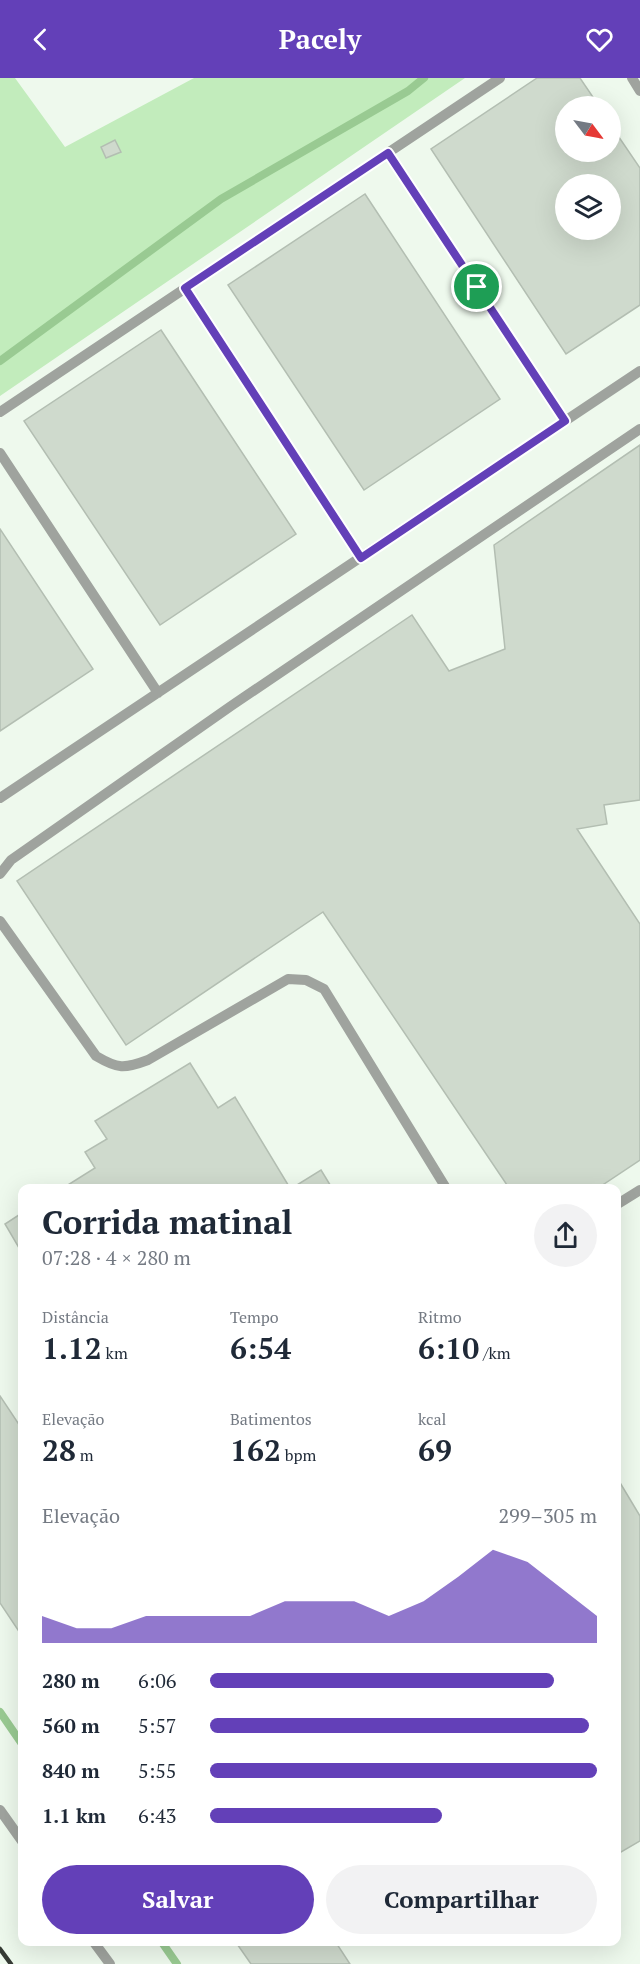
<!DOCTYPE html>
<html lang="pt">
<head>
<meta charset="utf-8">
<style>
  body { margin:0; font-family:"PT Serif",serif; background:#f2f2f3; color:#1f2937; height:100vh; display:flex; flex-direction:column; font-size:22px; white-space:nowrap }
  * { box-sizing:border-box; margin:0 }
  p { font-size:20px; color:#747a83 }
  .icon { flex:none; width:33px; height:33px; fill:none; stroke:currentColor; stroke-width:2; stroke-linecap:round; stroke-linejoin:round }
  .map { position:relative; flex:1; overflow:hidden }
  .details { position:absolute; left:18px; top:1106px; width:603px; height:762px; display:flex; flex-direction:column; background:#fff; border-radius:12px; box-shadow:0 6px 24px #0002 }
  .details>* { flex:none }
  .needle { width:39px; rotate:122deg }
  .fabs { position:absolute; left:555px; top:18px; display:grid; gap:12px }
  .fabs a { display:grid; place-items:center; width:66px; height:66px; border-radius:50%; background:#fff; box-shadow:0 6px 24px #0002; font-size:30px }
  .pin { position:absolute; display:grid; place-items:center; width:51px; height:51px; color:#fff; margin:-26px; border:3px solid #fff; border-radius:50%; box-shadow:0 2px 6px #0007 }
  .round { display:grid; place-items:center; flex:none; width:63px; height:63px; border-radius:32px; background:#f2f2f3 }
  .head { display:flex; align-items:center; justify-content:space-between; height:102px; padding:0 24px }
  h1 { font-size:33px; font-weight:800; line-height:45px }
  .figures { display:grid; grid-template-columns:repeat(3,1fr); gap:9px; height:102px; padding:6px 24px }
  .figures div { display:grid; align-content:center }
  .figures b { font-size:30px; font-weight:800 }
  .figures small { font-size:16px; font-weight:400 }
  .figures p { font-size:16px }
  .chart { height:168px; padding:12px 24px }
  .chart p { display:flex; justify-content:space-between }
  .chart svg { width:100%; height:108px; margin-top:6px; fill:#6340b8; opacity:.7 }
  .button { display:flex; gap:12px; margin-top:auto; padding:12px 24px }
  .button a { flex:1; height:69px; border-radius:36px; background:#6340b8; color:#fff; font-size:24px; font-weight:800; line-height:69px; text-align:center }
  .button a+a { background:#f2f2f3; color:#1f2937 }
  ul { padding:0 24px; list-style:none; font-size:20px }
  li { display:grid; grid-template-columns:96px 72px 1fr; align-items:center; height:45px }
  li i { height:15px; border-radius:8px; background:#6340b8 }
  header { display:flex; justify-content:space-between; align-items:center; height:78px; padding:0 24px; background:#6340b8; color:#fff; font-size:27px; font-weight:800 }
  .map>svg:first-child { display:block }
  .green { fill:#c2ecbc }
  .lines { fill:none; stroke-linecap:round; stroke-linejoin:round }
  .stream { stroke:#99ca92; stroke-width:8 }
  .building { fill:#cfdacd; stroke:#b3beb2; stroke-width:1.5; fill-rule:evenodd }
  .lane { stroke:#9fa39e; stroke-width:10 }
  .rail { stroke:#363b35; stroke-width:4.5 }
  .route-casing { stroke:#fff; stroke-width:12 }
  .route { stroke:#6340b8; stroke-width:8 }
</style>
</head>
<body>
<header><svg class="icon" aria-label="back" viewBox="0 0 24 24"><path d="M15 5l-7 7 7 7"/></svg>Pacely<svg class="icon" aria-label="heart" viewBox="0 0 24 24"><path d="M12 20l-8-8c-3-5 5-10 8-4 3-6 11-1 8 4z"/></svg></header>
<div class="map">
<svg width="640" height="1886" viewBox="0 0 640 1886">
  <rect width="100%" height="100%" fill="#eef9ed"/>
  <path class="green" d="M0,0h15l50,69 129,-69h271l-465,318z"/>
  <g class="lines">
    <path class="stream" d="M0,283l221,-162 187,-108 16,-13
      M0,1634l22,32
      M161,1863l16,23"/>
  </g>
  <path class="building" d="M537,0h43l19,28h-33v46h44v-28l30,44v137l-74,49 -135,-205zM566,106h44v46h-44z
    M115,62l6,12 -15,6 -5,-11z
    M365,116l135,205 -136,91 -136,-205z
    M161,252l135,204 -136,91 -136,-204z
    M640,367v355l-36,5 3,19 -30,5 63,95v236l-42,28h-89l-186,-276 -197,133 -109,-164 395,-266 37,56 56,-22 -11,-104z
    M0,451l93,140 -93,62z
    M190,985l28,45 17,-11 55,91h-227l32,-20 -10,-16 22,-13 -12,-18z
    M321,1092l11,18h-40z
    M22,1135v40l-17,-29z
    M0,1318l22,33v207l-22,-33z
    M616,1398l24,40v325l-24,14z
    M235,1863h100l15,23h-99z"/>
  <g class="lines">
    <path class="lane" d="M632,0l8,13
      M388,75l177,268
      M185,210l176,270
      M0,334l500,-334
      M0,375l158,240
      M0,720l640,-427
      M0,796l11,-14 220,-154 409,-277
      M0,843l96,135c22,13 28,13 52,4l140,-81 18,1 18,9 122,199
      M616,1127l24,-15
      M0,1732l22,31
      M93,1863l17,23"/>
    <path class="rail" d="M0,1871l11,15"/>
  </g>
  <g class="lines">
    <defs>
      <path id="route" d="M388,75l177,268 -204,137 -176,-270z"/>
    </defs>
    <use href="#route" class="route-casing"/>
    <use href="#route" class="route"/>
  </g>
</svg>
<div class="fabs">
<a><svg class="needle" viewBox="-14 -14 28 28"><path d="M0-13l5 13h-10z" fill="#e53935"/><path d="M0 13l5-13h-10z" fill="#747a83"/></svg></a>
<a><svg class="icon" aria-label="layers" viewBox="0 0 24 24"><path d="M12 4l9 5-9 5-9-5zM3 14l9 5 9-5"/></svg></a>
</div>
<div class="pin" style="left:477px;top:209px;background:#1e9e55"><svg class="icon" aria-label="arrive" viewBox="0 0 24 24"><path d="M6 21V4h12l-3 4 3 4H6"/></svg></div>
<section class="details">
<div class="head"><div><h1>Corrida matinal</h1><p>07:28 · 4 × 280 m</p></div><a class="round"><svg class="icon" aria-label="share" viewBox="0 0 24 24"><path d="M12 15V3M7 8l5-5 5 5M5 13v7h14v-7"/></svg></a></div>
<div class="figures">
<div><p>Distância</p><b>1.12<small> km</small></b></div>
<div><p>Tempo</p><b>6:54</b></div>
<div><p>Ritmo</p><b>6:10<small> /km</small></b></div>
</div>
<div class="figures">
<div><p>Elevação</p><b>28<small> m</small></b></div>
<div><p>Batimentos</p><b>162<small> bpm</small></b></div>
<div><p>kcal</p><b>69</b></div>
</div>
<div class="chart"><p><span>Elevação</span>299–305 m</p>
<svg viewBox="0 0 160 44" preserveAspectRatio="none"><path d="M0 44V33L10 38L20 38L30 33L40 33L50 33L60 33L70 27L80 27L90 27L100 33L110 27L120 17L130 6L140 11L150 22L160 33V44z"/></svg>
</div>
<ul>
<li><b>280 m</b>6:06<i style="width:89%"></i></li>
<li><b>560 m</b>5:57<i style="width:98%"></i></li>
<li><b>840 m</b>5:55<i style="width:100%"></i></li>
<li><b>1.1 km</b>6:43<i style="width:60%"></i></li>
</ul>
<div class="button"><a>Salvar</a><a>Compartilhar</a></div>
</section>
</div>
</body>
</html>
